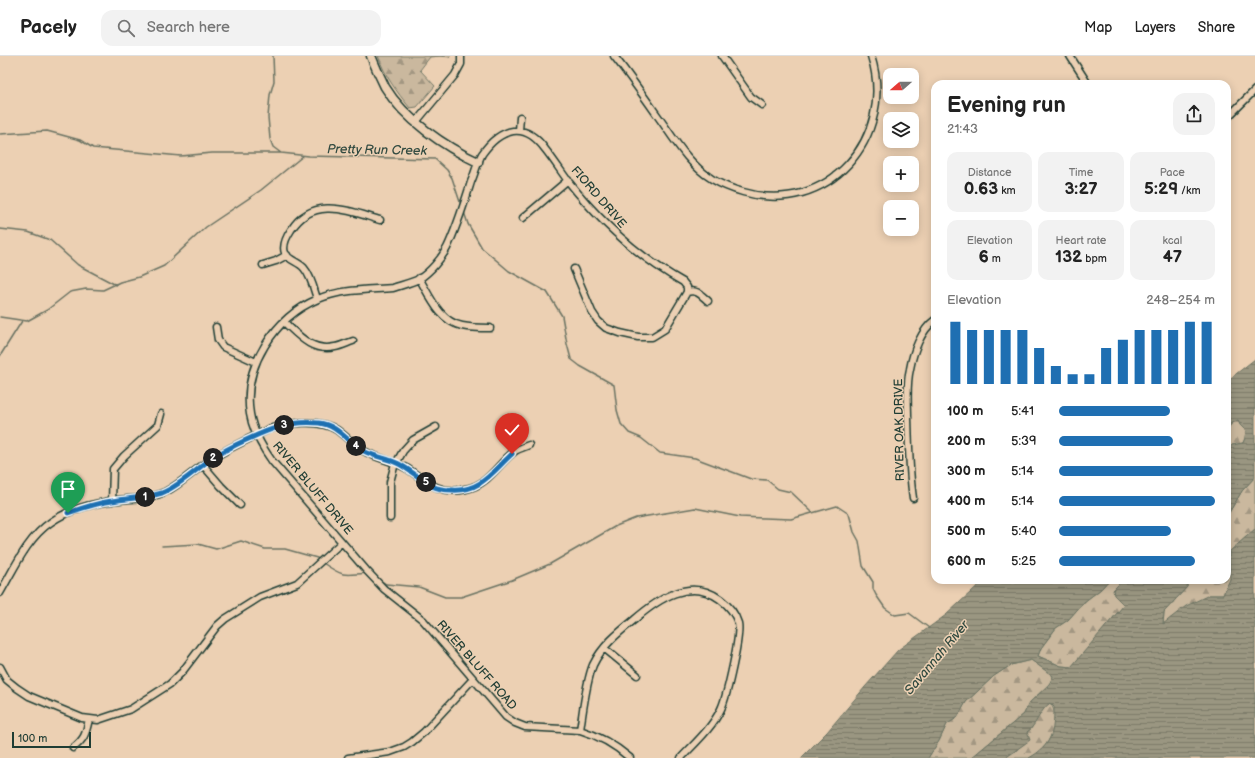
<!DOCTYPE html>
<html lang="en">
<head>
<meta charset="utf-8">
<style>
  body { margin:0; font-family:"Balsamiq Sans",sans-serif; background:#f2f2f2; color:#222; height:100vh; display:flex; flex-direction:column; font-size:15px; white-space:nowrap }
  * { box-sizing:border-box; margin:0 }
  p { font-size:13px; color:#767676 }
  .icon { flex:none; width:22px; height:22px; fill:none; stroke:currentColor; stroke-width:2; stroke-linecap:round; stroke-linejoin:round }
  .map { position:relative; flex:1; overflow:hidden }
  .details { position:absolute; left:931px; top:24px; width:300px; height:504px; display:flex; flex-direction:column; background:#fff; border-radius:12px; box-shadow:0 2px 10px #0003 }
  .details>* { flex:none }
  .needle { width:26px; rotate:250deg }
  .buttons { position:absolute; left:883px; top:12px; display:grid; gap:8px }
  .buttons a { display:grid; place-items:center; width:36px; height:36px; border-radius:8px; background:#fff; box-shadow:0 2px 10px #0003; font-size:20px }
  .scale { position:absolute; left:12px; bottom:10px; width:79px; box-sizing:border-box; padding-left:4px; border:2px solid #1f3d34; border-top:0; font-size:11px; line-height:14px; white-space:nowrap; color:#1f3d34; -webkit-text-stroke:3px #ecd0b3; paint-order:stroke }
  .pin { position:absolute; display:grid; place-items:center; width:34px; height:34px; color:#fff; margin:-41px -17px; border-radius:50% 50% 50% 0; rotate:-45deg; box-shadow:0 0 4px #0007 }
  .pin .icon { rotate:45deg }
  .km { position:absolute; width:20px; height:20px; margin:-10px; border-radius:50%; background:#222; color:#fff; font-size:11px; line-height:20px; text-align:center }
  .round { display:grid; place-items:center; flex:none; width:42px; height:42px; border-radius:12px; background:#f2f2f2 }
  .headline { display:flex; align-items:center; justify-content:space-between; height:68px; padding:0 16px }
  h1 { font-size:22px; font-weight:700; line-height:30px }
  .metrics { display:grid; grid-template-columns:repeat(3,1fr); gap:6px; height:68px; padding:4px 16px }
  .metrics div { display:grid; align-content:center; border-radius:10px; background:#f2f2f2; text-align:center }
  .metrics b { font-size:17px; font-weight:700 }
  .metrics small { font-size:11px; font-weight:400 }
  .metrics p { font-size:11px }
  .chart { height:112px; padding:8px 16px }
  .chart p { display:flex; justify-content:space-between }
  .chart svg { width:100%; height:72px; margin-top:4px; stroke:#1f6fb2; stroke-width:6 }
  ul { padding:0 16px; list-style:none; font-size:13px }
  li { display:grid; grid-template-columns:64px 48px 1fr; align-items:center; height:30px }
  li i { height:10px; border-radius:5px; background:#1f6fb2 }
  header { display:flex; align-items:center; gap:24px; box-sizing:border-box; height:56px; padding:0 20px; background:#fff; border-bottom:1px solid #e0e0e0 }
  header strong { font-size:19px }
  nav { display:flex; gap:22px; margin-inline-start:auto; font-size:14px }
  .search { width:280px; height:36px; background:#f2f2f2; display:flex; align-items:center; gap:10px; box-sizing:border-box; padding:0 14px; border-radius:12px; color:#767676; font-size:15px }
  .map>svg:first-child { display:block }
  .forest { fill:url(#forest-firs); stroke:#747a69 }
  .water { fill:url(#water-rules); stroke:#697262 }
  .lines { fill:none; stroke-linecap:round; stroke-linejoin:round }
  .stream { stroke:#697262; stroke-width:1.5 }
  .minor-casing { stroke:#1f3d34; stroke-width:9 }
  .tertiary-casing { stroke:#1f3d34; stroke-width:11 }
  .minor { stroke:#ecd0b3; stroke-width:6 }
  .tertiary { stroke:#ecd0b3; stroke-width:8 }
  .route-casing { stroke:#fff; stroke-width:8 }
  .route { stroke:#1f6fb2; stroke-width:5 }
  .labels { text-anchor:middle; stroke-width:3; stroke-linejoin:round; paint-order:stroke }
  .street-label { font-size:12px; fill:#1f3d34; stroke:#ecd0b3 }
  .water-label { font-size:13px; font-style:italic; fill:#314a40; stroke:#ecd0b3 }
</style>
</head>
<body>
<header>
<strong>Pacely</strong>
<div class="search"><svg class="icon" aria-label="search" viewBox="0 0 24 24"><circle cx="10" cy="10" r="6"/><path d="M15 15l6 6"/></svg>Search here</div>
<nav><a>Map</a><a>Layers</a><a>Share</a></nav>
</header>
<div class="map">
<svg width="1255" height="702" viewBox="0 0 1255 702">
  <defs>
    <pattern id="forest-firs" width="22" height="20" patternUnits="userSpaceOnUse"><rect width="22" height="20" fill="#cab89e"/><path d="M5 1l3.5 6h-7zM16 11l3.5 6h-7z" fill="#a39782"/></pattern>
    <pattern id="water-rules" width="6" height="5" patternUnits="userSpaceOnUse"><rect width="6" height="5" fill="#9a9681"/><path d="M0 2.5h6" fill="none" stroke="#7d7c6a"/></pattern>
  </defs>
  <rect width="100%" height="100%" fill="#ecd0b3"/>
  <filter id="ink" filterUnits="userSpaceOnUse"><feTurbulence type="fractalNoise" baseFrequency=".025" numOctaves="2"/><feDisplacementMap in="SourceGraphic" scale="8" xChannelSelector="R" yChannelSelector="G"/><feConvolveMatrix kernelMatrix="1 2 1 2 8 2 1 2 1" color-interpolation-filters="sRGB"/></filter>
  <g filter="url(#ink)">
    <path class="forest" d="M378,0h73l-1,1 -10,-1 -10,1 -10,13 15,16 -18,21 -7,1c-14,-17 -25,-32 -32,-52z
      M1238,364l2,5 6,5 -1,8 -2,5 -11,2 -5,6c0,-14 -4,-24 11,-31z
      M1255,421v52l-26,23 2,27 -8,16h-14l-46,30 1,-13 23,-25 1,-7h39v-64l15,-25z
      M1109,524h8l3,3 -6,12 10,10 -52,62 -11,-1 -23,-10 3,-8 15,-20 12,-8 16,-18 17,-13z
      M1031,604l23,16 -5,8 -20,19 -5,11 -53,44h-43l11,-17 8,-17 10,-6 9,-16 13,-12 15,-14 17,-11z
      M1050,647c13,16 -2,48 -20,55 -7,0 -18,0 -25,0l12,-8 10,-18 4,-3 12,-21z"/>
    <path class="water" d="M1255,303v118l-13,14 -15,25v-65l5,-6 11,-2 2,-5 1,-7 -6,-6 -2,-5 -6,3 -5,6v-48z
      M1255,473v229h-226c23,-13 25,-25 25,-51l-4,-4c-11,8 -13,22 -23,29l3,8 -25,18h-34l53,-44 5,-11 20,-18 4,-9 -22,-16 -20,5 -17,11 -15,14 -13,12 -9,16 -10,6 -8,17 -11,17h-127l26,-26 38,-45 33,-37 48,-35 38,-35h125l-8,9 -17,13 -16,18 -12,8 -15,20 -3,8 23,10 10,1 53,-62 -10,-10 -1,-5 7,-7 -3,-3h44l8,3 6,-3h13l-1,7 -23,25 -1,12 23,-18 23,-11h14l7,-16 -1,-27z"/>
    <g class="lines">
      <path class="stream" d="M273,0l1,25 -4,14 -2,22 2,22 3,8 8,6 28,3 126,3 12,11 5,8 9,27
        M0,78l47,-3 33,9 13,8 88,8 31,-3h68
        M464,156l4,12 14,24 27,23 38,21 15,24 5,28 4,15 9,7 34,19 3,25 4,14 8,9 12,5 19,15 35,5 56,21 16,1 11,9 13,3 21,20
        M0,173l28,3 22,8 28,25 38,20
        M0,261l27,4 20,-11 23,-18 16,-3 17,1 17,-8 19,-5 25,-11 42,-39 55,-37 42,-34
        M0,300l22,-35
        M162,490l36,-2 18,5 25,-8 24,8h20l32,9 3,3
        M323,507c19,13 20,13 43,10
        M380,524l6,4 33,3 26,10h16l51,-17 38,-16 66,-38 20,-8 59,-10 45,9 51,2 46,-13 12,8 5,18 5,9 4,25 10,16v7l3,6 9,13 10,7 14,-2 20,15"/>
      <defs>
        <path id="minor" d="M614,0c15,19 29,39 43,59 16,22 31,49 55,64 10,6 20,10 31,13 84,25 154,-54 128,-136
          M722,0l29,41 11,8
          M1070,0l18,28
          M1227,62l28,-28
          M416,66l39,-47 6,-11v-8
          M519,75l1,-14
          M523,162l45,-38
          M263,209l13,-4 11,-6
          M574,213l18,43 6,9 8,7 14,5 18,4h14l13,-8 22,-37
          M419,222c11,18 20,43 43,48 9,2 19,2 28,2
          M687,236c10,-3 14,3 21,9
          M317,243c-3,-10 -6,-23 -13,-31 -5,-6 -16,-8 -19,-15 -3,-8 2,-17 6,-23 22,-35 58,-19 89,-10
          M284,266c15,14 28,30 51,25 6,-1 12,-4 18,-6
          M216,271l2,13 5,7 33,15
          M203,409l18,21 19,19
          M913,442c-4,-26 -4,-53 -5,-80 0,-16 -2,-33 2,-49 3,-17 11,-39 25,-49
          M112,445l1,-32 11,-13 34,-31 3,-11
          M390,462v-36l4,-15 9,-16 10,-11 23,-13
          M0,537c14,-24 27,-55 51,-71 17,-12 40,-18 60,-21 18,-3 37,-1 54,-9 18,-9 32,-25 50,-35 17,-11 36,-19 54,-28 19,-6 50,-11 68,1 10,7 18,17 29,22 13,7 28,9 42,17 19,13 32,26 58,20 23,-4 32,-26 49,-38 5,-3 10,-4 14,-6
          M604,592l33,27
          M0,611l7,13 10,8 12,8 53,22 16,2 33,-11 39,-25 12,-12 35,-46 8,-7 35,-22 37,-14 45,-41
          M580,674c3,-19 6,-48 13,-65 9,-19 25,-32 41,-45 24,-21 56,-43 86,-21 8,6 15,14 18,24 3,12 -11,73 -17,86 -9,19 -26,34 -40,49
          M73,692c12,-9 13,-15 16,-29
          M348,702l42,-6 14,-5 8,-5 12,-10 49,-53
          M630,702c-15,-13 -30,-22 -50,-28l-55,-3 -10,-4 -9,-6 -83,-97 -39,-31 -18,-19 -94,-109c-10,-14 -19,-29 -22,-47 -8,-47 25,-97 68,-115 23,-10 50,-9 75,-11 8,-3 18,-5 26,-9 11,-7 22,-20 28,-31 10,-21 17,-44 24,-66 4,-9 6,-19 11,-28 7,-10 18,-21 31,-23 14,-2 24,7 32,18 8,10 15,21 23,32 33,42 69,75 115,101l4,5v5"/>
        <path id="tertiary" d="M371,0c4,10 9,21 14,31 19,32 60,60 93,75"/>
      </defs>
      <use href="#minor" class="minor-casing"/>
      <use href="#tertiary" class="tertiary-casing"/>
      <use href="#minor" class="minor"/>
      <use href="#tertiary" class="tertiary"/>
    </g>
  </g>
  <g class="lines" filter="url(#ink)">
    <defs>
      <path id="route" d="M68,457c14,-5 29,-10 44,-12 17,-3 34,-3 50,-8 17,-7 35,-24 50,-35 10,-6 21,-12 32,-17 26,-12 46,-21 75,-18 18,2 27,17 41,26 12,8 26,8 39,15 11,6 21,15 33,22 6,3 14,4 20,4 29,2 41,-19 60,-36"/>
    </defs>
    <use href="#route" class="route-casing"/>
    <use href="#route" class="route"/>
  </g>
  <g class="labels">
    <g class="street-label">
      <text transform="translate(599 141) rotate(49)" y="4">FIORD DRIVE</text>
      <text transform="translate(899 374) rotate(-91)" y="4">RIVER OAK DRIVE</text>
      <text transform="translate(313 432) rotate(50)" y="4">RIVER BLUFF DRIVE</text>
      <text transform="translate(477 609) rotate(49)" y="4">RIVER BLUFF ROAD</text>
    </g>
    <g class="water-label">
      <text transform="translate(377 93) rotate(1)" y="5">Pretty Run Creek</text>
      <text transform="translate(936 601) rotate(-50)" y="5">Savannah River</text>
    </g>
  </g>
</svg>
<div class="buttons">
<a><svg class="needle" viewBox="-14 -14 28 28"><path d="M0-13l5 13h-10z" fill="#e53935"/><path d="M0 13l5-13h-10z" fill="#767676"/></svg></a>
<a><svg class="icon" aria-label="layers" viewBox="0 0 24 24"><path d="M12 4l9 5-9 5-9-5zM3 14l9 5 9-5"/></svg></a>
<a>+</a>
<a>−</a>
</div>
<div class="scale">100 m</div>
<div class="pin" style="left:68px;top:457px;background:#1e9e55"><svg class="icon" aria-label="arrive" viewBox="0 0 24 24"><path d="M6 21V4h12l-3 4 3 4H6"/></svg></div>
<div class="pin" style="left:512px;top:398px;background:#d93025"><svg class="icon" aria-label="check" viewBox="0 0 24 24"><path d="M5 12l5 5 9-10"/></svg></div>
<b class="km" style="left:145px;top:441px">1</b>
<b class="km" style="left:213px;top:402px">2</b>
<b class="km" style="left:284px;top:369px">3</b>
<b class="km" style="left:356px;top:390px">4</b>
<b class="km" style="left:426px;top:426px">5</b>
<section class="details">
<div class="headline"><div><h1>Evening run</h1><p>21:43</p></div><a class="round"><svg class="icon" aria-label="share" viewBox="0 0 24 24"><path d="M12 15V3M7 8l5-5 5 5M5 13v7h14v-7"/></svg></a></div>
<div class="metrics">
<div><p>Distance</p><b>0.63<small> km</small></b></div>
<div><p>Time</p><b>3:27</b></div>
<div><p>Pace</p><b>5:29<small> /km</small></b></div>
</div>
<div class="metrics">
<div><p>Elevation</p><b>6<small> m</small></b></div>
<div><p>Heart rate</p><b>132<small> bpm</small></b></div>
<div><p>kcal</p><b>47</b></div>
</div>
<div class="chart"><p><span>Elevation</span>248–254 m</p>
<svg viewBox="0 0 160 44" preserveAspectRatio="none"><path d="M5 44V6M15 44V11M25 44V11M35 44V11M45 44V11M55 44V22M65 44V33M75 44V38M85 44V38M95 44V22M105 44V17M115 44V11M125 44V11M135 44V11M145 44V6M155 44V6"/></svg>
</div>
<ul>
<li><b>100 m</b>5:41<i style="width:71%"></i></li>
<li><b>200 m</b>5:39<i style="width:73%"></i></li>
<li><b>300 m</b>5:14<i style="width:99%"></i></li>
<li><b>400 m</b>5:14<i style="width:100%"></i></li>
<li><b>500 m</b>5:40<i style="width:72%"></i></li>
<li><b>600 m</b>5:25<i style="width:87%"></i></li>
</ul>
</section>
</div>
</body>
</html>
